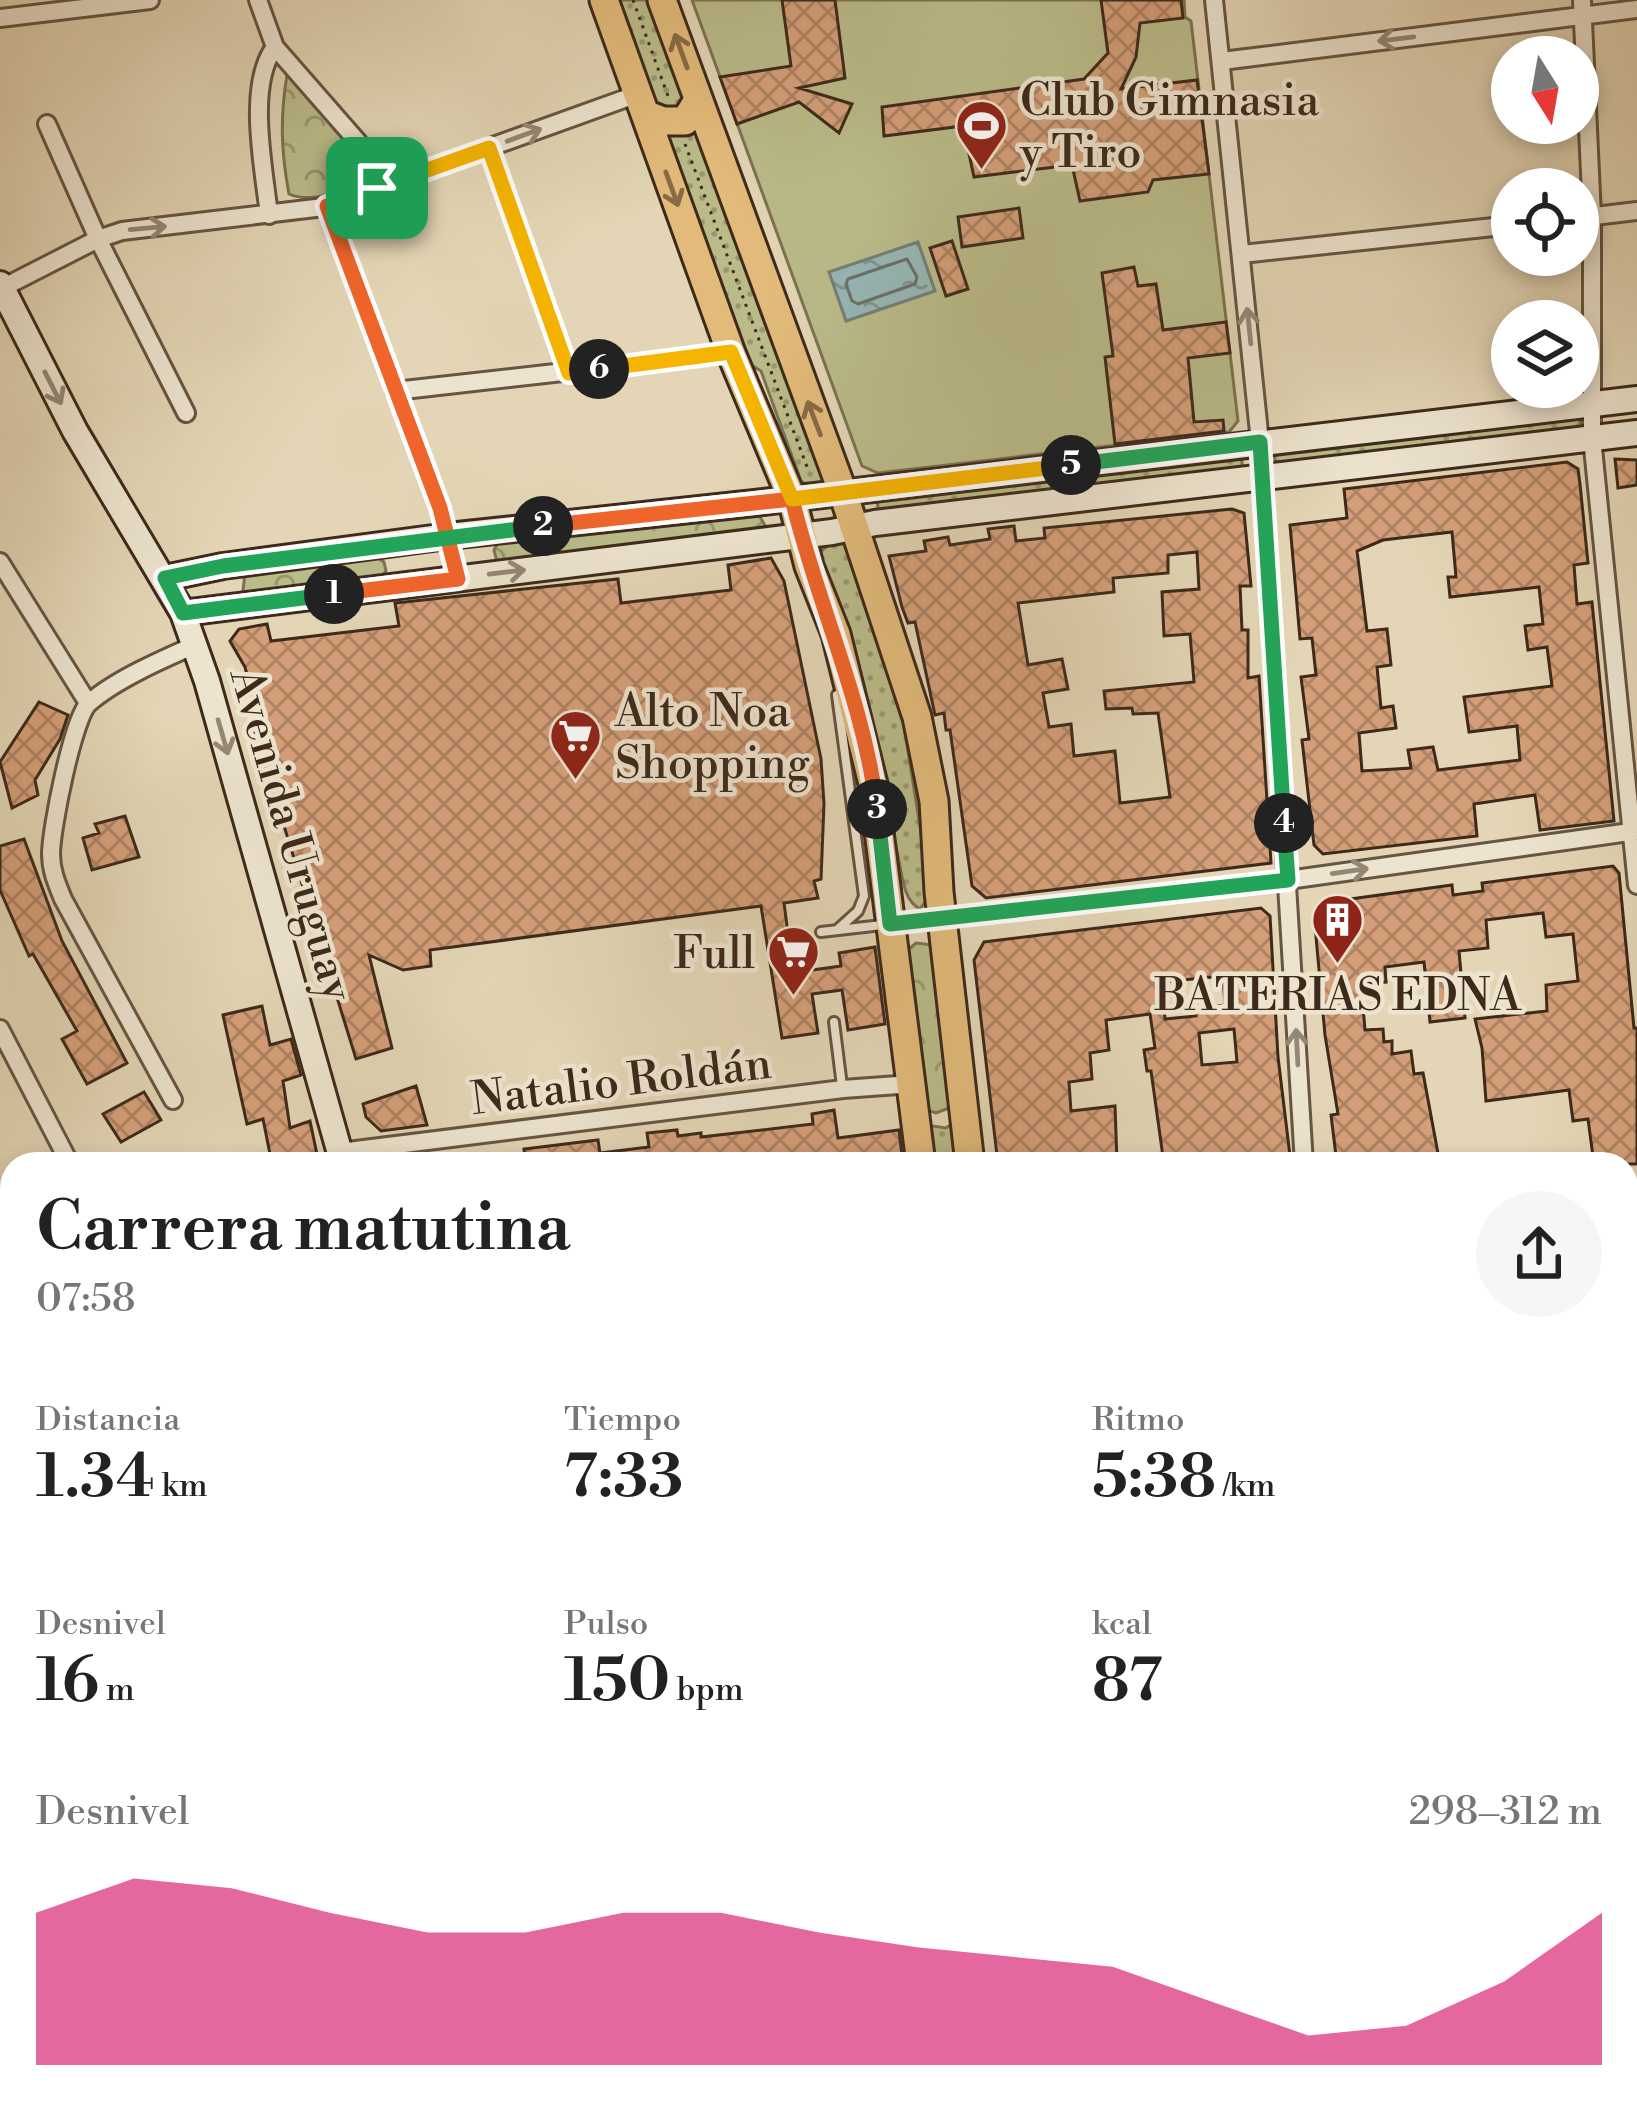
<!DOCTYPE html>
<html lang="es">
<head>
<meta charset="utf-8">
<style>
  body { margin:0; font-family:"Libre Bodoni",serif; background:#f6f6f6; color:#222; height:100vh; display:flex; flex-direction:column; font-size:45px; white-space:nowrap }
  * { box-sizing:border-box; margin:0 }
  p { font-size:39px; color:#767676 }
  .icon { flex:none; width:66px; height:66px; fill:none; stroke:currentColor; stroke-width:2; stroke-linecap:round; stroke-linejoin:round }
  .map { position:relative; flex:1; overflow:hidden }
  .sheet { position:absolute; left:0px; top:1152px; width:1638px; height:972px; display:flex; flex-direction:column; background:#fff; border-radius:36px 36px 0 0; box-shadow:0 6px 18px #0003 }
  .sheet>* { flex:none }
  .needle { width:78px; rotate:169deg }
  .tools { position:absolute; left:1491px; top:36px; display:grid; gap:24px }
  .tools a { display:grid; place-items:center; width:108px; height:108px; border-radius:50%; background:#fff; box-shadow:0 6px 18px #0003; font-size:60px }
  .pin { position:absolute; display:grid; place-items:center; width:102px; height:102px; color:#fff; margin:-51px; border-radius:24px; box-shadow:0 6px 18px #0006 }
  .km { position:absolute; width:60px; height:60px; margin:-30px; border-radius:50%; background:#222; color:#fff; font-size:33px; line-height:60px; text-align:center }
  .round { display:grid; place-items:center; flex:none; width:126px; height:126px; border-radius:63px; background:#f6f6f6 }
  .overview { display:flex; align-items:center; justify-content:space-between; height:204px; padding:0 36px }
  h1 { font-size:66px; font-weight:600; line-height:90px }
  .metrics { display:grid; grid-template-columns:repeat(3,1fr); gap:18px; height:204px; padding:12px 36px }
  .metrics div { display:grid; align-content:center }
  .metrics b { font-size:60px; font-weight:600 }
  .metrics small { font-size:33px; font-weight:400 }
  .metrics p { font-size:33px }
  .chart { height:336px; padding:24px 36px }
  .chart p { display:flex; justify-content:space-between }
  .chart svg { width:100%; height:216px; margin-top:12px; fill:#db2777; opacity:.7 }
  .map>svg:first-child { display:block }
  .grass { fill:url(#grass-dots); stroke:#7c7252; stroke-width:3 }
  .forest { fill:url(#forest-firs); stroke:#7c7252; stroke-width:3 }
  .park { fill:url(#park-crowns); stroke:#7c7252; stroke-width:3 }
  .garden { fill:#babb89; stroke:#7c7252; stroke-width:3 }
  .water { fill:url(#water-ripples); stroke:#737f78; stroke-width:3 }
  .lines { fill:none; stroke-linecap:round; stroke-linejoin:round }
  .shore { stroke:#6a7068; stroke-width:3 }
  .building { fill:url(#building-cross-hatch); stroke:#3d2a1b; stroke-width:3; fill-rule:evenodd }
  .lane-casing { stroke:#665542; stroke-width:14 }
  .street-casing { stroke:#665542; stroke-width:22 }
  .secondary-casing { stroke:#3d2a1b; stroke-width:30 }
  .primary-casing { stroke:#3d2a1b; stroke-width:33 }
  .path { stroke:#3d2a1b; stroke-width:3; stroke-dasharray:3 6; stroke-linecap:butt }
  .lane { stroke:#ede4cf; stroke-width:8 }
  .street { stroke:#ede4cf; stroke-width:16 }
  .secondary { stroke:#ede4cf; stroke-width:24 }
  .primary { stroke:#e2ba7a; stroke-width:27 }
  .oneway { stroke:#958775 }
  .oneway2 { stroke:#876b46 }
  .split-1-casing { stroke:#fff; stroke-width:24 }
  .split-2-casing { stroke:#fff; stroke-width:24 }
  .split-3-casing { stroke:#fff; stroke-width:24 }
  .split-4-casing { stroke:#fff; stroke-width:24 }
  .split-5-casing { stroke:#fff; stroke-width:24 }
  .split-6-casing { stroke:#fff; stroke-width:24 }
  .split-7-casing { stroke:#fff; stroke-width:24 }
  .split-1 { stroke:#f0652b; stroke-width:15 }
  .split-2 { stroke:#22a559; stroke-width:15 }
  .split-3 { stroke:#f0652b; stroke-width:15 }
  .split-4 { stroke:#22a559; stroke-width:15 }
  .split-5 { stroke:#22a559; stroke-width:15 }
  .split-6 { stroke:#f5b400; stroke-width:15 }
  .split-7 { stroke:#f5b400; stroke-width:15 }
  .labels { text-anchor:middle; stroke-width:9; stroke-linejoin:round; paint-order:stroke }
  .poi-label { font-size:45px; fill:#3d2a1b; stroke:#ede4cf; text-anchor:start }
  .street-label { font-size:45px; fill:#3d2a1b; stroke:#ede4cf }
</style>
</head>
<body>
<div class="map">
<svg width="1637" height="2124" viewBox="0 0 1637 2124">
  <defs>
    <pattern id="grass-dots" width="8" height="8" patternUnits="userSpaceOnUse" patternTransform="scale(3)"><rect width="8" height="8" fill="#babb89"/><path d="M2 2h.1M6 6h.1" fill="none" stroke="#98986f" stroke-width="1.8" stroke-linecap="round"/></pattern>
    <pattern id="forest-firs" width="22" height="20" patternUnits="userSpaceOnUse" patternTransform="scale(3)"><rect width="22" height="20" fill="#babb89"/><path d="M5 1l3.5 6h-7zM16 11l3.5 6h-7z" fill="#98986f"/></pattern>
    <pattern id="park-crowns" width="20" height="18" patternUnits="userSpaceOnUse" patternTransform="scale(3)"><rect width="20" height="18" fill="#babb89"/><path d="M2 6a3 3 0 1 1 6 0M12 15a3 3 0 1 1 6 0" fill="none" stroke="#98986f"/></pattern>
    <pattern id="water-ripples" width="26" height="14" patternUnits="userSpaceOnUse" patternTransform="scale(3)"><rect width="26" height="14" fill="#97b7b6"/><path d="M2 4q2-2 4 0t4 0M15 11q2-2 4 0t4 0" fill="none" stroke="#7c9593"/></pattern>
    <pattern id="building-cross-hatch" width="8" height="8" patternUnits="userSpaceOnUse" patternTransform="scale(3)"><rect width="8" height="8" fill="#d59f79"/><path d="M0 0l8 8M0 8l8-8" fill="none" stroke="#ae8262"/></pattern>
  </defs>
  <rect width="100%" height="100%" fill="#e3d5b5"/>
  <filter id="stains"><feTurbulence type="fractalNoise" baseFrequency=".00167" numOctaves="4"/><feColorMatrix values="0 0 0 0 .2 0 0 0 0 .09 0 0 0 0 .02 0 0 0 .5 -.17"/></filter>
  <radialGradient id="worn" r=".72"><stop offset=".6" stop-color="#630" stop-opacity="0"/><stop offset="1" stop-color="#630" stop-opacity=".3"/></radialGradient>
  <path class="grass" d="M615,0h37l35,95 -3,14 -28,1z
    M692,120l131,354v10l-13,3 -9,-6 -40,-110 -15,-9 -86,-234z
    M1579,415l2,15 -305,37 -2,-15z
    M1241,455l2,16 -364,44 -2,-15z
    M833,542l11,2 7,9 53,173 25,157v14l-9,12c-23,-12 -16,-52 -29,-74l-68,-271 -2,-13z
    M956,1121l5,43h-30l-5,-39 20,3z"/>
  <path class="forest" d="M0,1215l12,23v874h449l1,12h-462z"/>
  <path class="park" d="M287,75l66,72 7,14c-2,29 -47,44 -71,33 -8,-42 -9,-77 -2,-119z
    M755,509l11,18 -4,9 -265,26 -3,-12 6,-11z
    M375,556l9,6 2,9 -6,7 -130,17 -7,-4 2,-19z
    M916,943l17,2 20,155 -4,8 -13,5 -9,-3 -25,-155z"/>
  <path class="garden" d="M692,0h492l1,17 6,4 47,400 -9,11 -351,41 -16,-7z"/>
  <path class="water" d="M918,242l17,49 -89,30 -17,-49z"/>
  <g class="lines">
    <path class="shore" d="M907,259l10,18 -2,7 -57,20 -6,-3 -6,-17 2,-5z"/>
  </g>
  <path class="building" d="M782,0h53l10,78 -46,10 53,16 -13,29 -40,-31 -62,22 -17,-47 71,-11z
    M1101,0h80l2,18 -43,5 -4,34 -15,32 76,-9 12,94 -56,6 -5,12 -68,9 -8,-36 -98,12 -11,-51 -79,10 -2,-29 202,-28 24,-26z
    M1019,208l4,30 -61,9 -4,-30z
    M952,241l16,48 -22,7 -16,-48z
    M1134,267l4,19 18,-2 7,46 63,-8 4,31 -42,5 6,64 29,-2 1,11 -109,13 -10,-87 8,-1 -11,-83z
    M1615,459l22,1v25l-19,3z
    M1567,462l11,7 2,15 8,79 -14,2 3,39 15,-2 22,219 -74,9 -5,-35 -61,9 3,32 -154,18 -9,-9 -12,-105 7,-1 -8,-62 15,-2 -4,-37 -12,1 -10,-114 57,-7 -3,-29zM1452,532l4,45h-8l2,20 89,-10 4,37 -18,2 3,24 19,-3 5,39 -88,11 5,35 48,-6 3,34 -82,10 -5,-23 -25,3 3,18 -49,3 -3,-38 37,-5 -3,-22 -12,2 -4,-41 14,-2 -4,-36 -20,2 -10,-80 26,-11z
    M1232,509l12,4 7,73h-11l2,44h6v48l11,-2 12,187 -285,35 -14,-12 -22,-156h-4l-2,-17 -9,2 -20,-93 -7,1 -6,-16 -13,-51 37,-5 -2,-10 24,-4 2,8 40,-6 -2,-10 26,-3 2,15 29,-3 -1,-10zM1197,552l2,37 -37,3 2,44 26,-2 4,48 -90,9 2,18 26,-1 1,6 25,-1 12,84 -50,6 -5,-52 -41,5 -3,-32 -22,3 -6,-34 25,-4 -6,-30 -34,6 -10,-62 96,-11 -1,-14 55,-5v-18z
    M771,558l13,23 37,178 3,45 -3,75 -7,2 4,17 -34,5 8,61 11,-2 2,9 36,-5 -2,-13 36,-6 10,77 -37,6 -6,-40 -30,4 6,39 -36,5 -21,-132 -331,44 1,16 -28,4 -34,-15 23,93 -36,11 -101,-327 6,-1 -16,-64 -15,-26 9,-12 28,-5 4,17 128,-15 -4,-23 223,-24 3,24 110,-13 -3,-25z
    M39,702l29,13 -8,24 -25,41 3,15 -26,13 -12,-46z
    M125,816l14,41 -47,13 -9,-32 16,-5 -4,-9z
    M24,839l38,102 65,122 -40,21 -25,-45 15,-8 -44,-77 -4,2 -29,-66v-44z
    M1613,866l6,7 15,155h3v136h-43l-6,-45 -15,2 -4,-31 -83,11 -4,-53 -7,-29 72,-8 -1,-26 32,-4 -5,-47 -27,3 -3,-24 -57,7 2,28 -29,3 6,67 -35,4 -6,-60 -39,5 1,15 -25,2 4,46 18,-1 1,13 8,-1v13l19,-3 3,23 9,-1 17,91h-103l-6,-49 7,-1 -13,-79 -11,-120 15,-13 123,-17 1,10 30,-4 -1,-8z
    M1261,908l9,8 8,141 13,107h-127l-13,-93h-4l-3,-21 11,-2 -5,-34 -44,6 3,30 -19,3 2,26 -23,3 2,29 44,-5 2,56 -119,2 -24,-204 10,-18zM1223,976l2,29 -29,3v8l-31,3 -3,-37zM1234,1029l3,33 -35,3 -3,-32z
    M262,1006l8,39 21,-6 10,36 -18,6 7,47 20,-7 9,43h-47l-9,-45 -16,5 -24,-109z
    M416,1086l11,39 -46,6 -15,-14 -3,-13z
    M144,1092l17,28 -40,22 -18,-28z
    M834,1110l4,28 61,-8 4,34h-100v-3l-11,1 -1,-4 -30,6h-235l-2,-15 74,-9 2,13 49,-6 -2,-14 30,-3 1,6 23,-3v4l112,-13 -1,-10z"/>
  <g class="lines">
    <defs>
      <path id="lane" d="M837,930l21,-19 6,-15 -27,-201
        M821,932l61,-7
        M834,1022l8,64"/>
      <path id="street" d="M258,0l17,47 83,95 19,46
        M1214,0l46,442 44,722
        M1582,0l10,216v222l45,447
        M0,18l150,-18
        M1222,61l415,-52
        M47,124l51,115 88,174
        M327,206l113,301 18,72
        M269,215c-5,-46 -23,-130 6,-168
        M1578,218l59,-7
        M1242,254l270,-29
        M2,288l96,-49 24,-8 202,-24 314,-113
        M395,391l336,-38
        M0,562l88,141
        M890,924l398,-44 349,-49
        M0,1029l70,135
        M173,1100l-110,-201c-6,-15 -12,-28 -12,-45 0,-24 22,-137 38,-151 26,-23 74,-44 106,-58
        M340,1152l503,-63 55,-4 12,4
        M1626,1237l11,-1
        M1626,1647l11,-2
        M1626,2041l11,-2
        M1385,2112v12
        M951,2124l88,-12"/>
      <path id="secondary" d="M0,284l75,147 108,182 24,68 136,483
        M165,578l58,-12 225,-30 307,-33 882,-104
        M183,613l649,-81 43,-9 762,-90
        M569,2112l2,12"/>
      <path id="primary" d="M604,0l127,353 61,146 17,67 27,68 37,150 48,380
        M662,0l181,493 74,224 17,84 5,91 31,272
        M645,114l18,7h22l13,-21
        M984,2124l3,-12
        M1036,2124l4,-12"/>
    </defs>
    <use href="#lane" class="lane-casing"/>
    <use href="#street" class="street-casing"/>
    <use href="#secondary" class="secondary-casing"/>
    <use href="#primary" class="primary-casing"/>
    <path class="path" d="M633,0l35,96
      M685,144l124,328
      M495,166l68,188"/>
    <use href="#lane" class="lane"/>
    <use href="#street" class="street"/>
    <use href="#secondary" class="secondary"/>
    <use href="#primary" class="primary"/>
  </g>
  <defs><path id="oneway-shaft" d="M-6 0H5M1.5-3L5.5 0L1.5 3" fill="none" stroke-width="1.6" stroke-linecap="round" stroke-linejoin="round" transform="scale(3)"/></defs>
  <g class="oneway">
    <use href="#oneway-shaft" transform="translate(1396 39) rotate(173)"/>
    <use href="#oneway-shaft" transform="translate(524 135) rotate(-20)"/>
    <use href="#oneway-shaft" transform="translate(148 228) rotate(-5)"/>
    <use href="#oneway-shaft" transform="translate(1249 326) rotate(-96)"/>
    <use href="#oneway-shaft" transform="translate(53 388) rotate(63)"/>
    <use href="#oneway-shaft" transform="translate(507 572) rotate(-7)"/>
    <use href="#oneway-shaft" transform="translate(223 737) rotate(74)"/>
    <use href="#oneway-shaft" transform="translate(1350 871) rotate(-8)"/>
    <use href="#oneway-shaft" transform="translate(1297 1047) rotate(-93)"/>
  </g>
  <g class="oneway2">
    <use href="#oneway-shaft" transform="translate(681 51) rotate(-110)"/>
    <use href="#oneway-shaft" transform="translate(672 189) rotate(70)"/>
    <use href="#oneway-shaft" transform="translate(814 418) rotate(-111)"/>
  </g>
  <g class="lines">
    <defs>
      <path id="split-1" d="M334,594l124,-15 -18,-71 -113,-302 50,-18"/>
      <path id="split-2" d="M334,594l-151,19 -18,-35 58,-12 320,-40"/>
      <path id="split-3" d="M543,526l249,-27c25,104 72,202 85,310"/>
      <path id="split-4" d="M877,809l13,115 398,-44 -4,-57"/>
      <path id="split-5" d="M1071,465l189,-23 24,381"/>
      <path id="split-6" d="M599,369l132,-17 61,147 279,-34"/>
      <path id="split-7" d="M377,188l112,-40 80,225 30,-4"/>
    </defs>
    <use href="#split-1" class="split-1-casing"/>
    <use href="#split-2" class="split-2-casing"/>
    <use href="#split-3" class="split-3-casing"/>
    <use href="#split-4" class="split-4-casing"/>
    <use href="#split-5" class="split-5-casing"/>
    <use href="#split-6" class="split-6-casing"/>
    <use href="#split-7" class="split-7-casing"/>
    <use href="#split-1" class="split-1"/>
    <use href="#split-2" class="split-2"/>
    <use href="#split-3" class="split-3"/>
    <use href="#split-4" class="split-4"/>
    <use href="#split-5" class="split-5"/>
    <use href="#split-6" class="split-6"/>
    <use href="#split-7" class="split-7"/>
  </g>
  <defs>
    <symbol id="stadium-pin" viewBox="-11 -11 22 30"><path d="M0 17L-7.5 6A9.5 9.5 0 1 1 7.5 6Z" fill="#8f2418" stroke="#ede4cf"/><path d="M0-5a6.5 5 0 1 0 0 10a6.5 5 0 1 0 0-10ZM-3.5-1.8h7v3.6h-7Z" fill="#fff"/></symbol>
    <symbol id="supermarket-pin" viewBox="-11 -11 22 30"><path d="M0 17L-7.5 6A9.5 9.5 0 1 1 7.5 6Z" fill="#8f2418" stroke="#ede4cf"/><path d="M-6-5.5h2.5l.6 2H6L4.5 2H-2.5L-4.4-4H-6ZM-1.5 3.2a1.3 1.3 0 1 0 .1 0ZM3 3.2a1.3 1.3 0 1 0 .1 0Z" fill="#fff"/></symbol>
    <symbol id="building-pin" viewBox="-11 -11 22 30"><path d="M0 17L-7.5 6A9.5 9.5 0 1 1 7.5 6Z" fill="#8f2418" stroke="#ede4cf"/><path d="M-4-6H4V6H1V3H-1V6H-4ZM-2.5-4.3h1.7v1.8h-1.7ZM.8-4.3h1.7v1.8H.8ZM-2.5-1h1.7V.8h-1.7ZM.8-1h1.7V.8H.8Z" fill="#fff"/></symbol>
  </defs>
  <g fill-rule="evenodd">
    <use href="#stadium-pin" x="952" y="96" width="59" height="81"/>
    <use href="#supermarket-pin" x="546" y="706" width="59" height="81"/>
    <use href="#building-pin" x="1308" y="890" width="59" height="81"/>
    <use href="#supermarket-pin" x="764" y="922" width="59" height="81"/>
  </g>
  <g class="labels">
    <g class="poi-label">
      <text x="1020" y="115">Club Gimnasia<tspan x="1020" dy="52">y Tiro</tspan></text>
      <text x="615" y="726">Alto Noa<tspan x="615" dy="52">Shopping</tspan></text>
      <text x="755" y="968" text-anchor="end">Full</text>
      <text x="1338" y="1010" text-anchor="middle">BATERIAS EDNA</text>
    </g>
    <g class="street-label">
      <text transform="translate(293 834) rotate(74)" y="16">Avenida Uruguay</text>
      <text transform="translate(621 1080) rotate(-7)" y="16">Natalio Roldán</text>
    </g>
  </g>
  <rect width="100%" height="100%" filter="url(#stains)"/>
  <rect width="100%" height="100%" fill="url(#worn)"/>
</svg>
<div class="tools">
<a><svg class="needle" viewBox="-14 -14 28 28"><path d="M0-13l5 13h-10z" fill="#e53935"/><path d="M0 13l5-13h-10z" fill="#767676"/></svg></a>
<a><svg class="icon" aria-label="locate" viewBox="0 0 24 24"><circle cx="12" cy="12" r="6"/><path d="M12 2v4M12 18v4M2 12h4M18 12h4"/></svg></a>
<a><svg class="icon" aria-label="layers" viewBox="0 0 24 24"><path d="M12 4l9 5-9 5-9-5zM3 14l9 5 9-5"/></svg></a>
</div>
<div class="pin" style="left:377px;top:188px;background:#1e9e55"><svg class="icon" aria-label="arrive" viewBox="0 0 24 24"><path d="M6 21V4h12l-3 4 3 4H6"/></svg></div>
<b class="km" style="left:334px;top:594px">1</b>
<b class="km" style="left:543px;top:526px">2</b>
<b class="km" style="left:877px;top:809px">3</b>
<b class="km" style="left:1284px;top:823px">4</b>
<b class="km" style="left:1071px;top:465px">5</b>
<b class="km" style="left:599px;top:369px">6</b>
<section class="sheet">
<div class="overview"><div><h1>Carrera matutina</h1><p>07:58</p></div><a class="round"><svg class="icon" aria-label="share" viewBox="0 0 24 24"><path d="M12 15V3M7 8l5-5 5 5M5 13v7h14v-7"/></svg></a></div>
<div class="metrics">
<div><p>Distancia</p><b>1.34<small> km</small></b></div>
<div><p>Tiempo</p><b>7:33</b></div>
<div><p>Ritmo</p><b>5:38<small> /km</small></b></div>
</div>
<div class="metrics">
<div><p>Desnivel</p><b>16<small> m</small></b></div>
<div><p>Pulso</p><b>150<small> bpm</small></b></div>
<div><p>kcal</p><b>87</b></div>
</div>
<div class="chart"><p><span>Desnivel</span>298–312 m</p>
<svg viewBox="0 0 160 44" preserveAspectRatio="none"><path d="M0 44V13L10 6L20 8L30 13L40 17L50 17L60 13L70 13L80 17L90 20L100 22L110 24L120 31L130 38L140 36L150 27L160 13V44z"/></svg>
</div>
</section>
</div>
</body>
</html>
